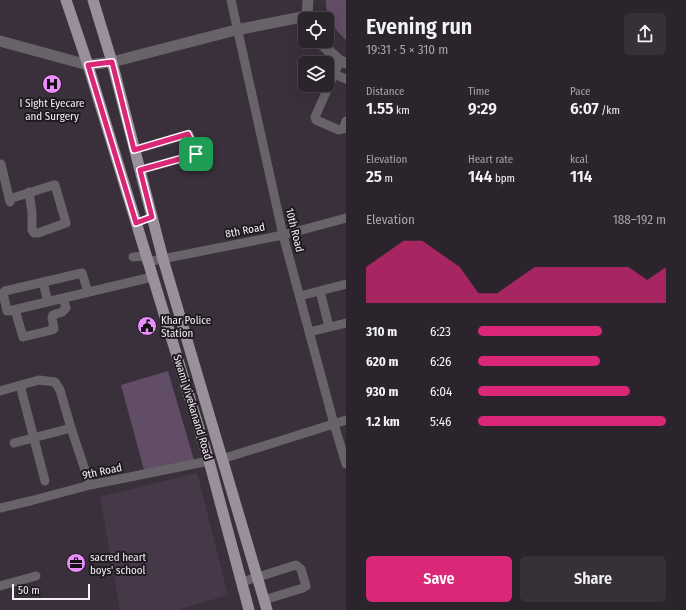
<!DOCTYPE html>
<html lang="en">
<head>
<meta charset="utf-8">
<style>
  body { margin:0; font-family:"Fira Sans Condensed",sans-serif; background:#383039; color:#f1f3f6; height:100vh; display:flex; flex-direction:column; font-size:15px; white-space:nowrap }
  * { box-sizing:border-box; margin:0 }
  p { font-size:13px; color:#a6a4aa }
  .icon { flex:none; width:22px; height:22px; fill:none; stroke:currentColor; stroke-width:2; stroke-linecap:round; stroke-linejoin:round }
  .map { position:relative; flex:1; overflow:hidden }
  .side { display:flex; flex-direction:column; background:#2c242d; width:340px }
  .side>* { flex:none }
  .fabs { position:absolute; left:298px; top:12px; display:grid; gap:8px }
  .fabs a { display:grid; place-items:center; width:36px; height:36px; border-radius:6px; background:#2c242d; box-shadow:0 4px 16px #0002,0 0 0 1px #484149; font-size:20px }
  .scale { position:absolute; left:12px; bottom:10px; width:78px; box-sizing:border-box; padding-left:4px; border:2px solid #f4eef5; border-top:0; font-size:11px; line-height:14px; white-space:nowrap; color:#f4eef5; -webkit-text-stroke:3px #1e1a1f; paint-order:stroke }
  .pin { position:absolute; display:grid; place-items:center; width:34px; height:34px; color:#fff; margin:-17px; border-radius:8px; box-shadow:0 2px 6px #0006 }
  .round { display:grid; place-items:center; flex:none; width:42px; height:42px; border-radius:6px; background:#383039 }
  .head { display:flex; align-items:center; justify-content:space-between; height:68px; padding:0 20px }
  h1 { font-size:22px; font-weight:600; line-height:30px }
  .stats { display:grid; grid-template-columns:repeat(3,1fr); gap:6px; height:68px; padding:4px 20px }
  .stats div { display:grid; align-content:center }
  .stats b { font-size:17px; font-weight:600 }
  .stats small { font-size:11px; font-weight:400 }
  .stats p { font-size:11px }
  .chart { height:112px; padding:8px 20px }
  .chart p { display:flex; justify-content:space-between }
  .chart svg { width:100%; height:72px; margin-top:4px; fill:#db2777; opacity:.7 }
  .action { display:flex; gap:8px; margin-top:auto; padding:8px 20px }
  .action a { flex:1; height:46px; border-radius:6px; background:#db2777; color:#fff; font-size:16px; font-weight:600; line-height:46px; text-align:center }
  .action a+a { background:#383039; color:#f1f3f6 }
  ul { padding:0 20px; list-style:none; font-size:13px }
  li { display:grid; grid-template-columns:64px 48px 1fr; align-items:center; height:30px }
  li i { height:10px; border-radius:5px; background:#db2777 }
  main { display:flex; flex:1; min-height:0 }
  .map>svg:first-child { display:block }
  .built { fill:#463849 }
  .green { fill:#614d65 }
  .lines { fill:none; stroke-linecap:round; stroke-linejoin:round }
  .minor { stroke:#686369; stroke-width:9 }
  .tertiary { stroke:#686369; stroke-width:11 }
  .primary { stroke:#9a909c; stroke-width:11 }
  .route-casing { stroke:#fff; stroke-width:8 }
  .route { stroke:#db2777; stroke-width:5 }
  .labels { text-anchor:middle; stroke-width:4; stroke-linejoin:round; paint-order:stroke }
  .poi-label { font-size:11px; fill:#f4eef5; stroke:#1e1a1f; text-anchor:start }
  .street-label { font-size:11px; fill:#f4eef5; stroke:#1e1a1f }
</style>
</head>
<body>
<main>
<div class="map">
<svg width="346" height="610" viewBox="0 0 346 610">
  <rect width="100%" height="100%" fill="#3a303c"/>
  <path class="built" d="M197,473l31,122 -51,15h-57l-20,-113z"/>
  <path class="green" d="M326,0h20v40c-12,-11 -21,-23 -20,-40z
    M168,371l26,89 -50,10 -23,-85z"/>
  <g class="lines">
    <path class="minor" d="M231,0l52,235 51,189 12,40
      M340,61l-25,56 1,3 23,10 4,-1 3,-8
      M334,74l12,5
      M134,150l55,-16 7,18 -2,3 -54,15
      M1,164l9,38
      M9,199l45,-14h1l11,38 -28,10h-4l-2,-3v-18l-3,-20
      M133,257l13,-1
      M147,262l136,-27 63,-17
      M43,282l5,20
      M320,291l9,36
      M88,292l-6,-19 -77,18 -2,2 4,18h2l143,-34
      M300,296l46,-12
      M15,310l8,27 29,-7 2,-1 -2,-12 1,-2 9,-3 4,-4 -3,-10
      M309,332l37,-9
      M20,385l25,96
      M0,391l39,-11 16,2 5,8 11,38 19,57
      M14,443l57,-15
      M222,459l124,-39
      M0,508l30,-7 60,-16 119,-24
      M242,582l54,-17 5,4 5,17 -3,2 -39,12
      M0,586l36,-10"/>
    <path class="tertiary" d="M308,0l-1,16 1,3
      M0,41l88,24 24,-3 124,-32 71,-14
      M318,41l22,20 6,2"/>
    <path class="primary" d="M66,0l22,65 121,396 40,149
      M93,0l19,62 51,197 104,351"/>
  </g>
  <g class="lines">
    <defs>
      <path id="route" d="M112,62l22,88 54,-16 8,18 -2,3 -54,15 12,47 -16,6 -48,-158z"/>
    </defs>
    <use href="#route" class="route-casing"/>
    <use href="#route" class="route"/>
  </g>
  <defs>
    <symbol id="hospital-disc" viewBox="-11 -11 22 22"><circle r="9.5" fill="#ea8dfd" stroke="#1e1a1f"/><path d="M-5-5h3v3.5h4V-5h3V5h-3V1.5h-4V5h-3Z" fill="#111"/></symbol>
    <symbol id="civic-disc" viewBox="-11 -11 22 22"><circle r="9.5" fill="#ea8dfd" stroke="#1e1a1f"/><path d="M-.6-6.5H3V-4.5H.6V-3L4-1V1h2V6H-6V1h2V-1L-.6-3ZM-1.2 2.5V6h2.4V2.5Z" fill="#111"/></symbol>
    <symbol id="office-disc" viewBox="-11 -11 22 22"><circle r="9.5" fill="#ea8dfd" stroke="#1e1a1f"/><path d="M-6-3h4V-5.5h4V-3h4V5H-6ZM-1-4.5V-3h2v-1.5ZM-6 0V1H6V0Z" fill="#111"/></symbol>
  </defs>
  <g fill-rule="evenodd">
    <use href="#hospital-disc" x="41" y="73" width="22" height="22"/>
    <use href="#civic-disc" x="136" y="315" width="22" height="22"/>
    <use href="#office-disc" x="65" y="552" width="22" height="22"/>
  </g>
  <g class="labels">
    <g class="poi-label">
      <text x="52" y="107" text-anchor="middle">I Sight Eyecare<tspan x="52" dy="13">and Surgery</tspan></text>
      <text x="161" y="324">Khar Police<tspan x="161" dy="13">Station</tspan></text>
      <text x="90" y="561">sacred heart<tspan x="90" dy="13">boys' school</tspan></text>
    </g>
    <g class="street-label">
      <text transform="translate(245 230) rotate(-11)" y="4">8th Road</text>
      <text transform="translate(295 230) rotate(76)" y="4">10th Road</text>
      <text transform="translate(193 407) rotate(73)" y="4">Swami Vivekanand Road</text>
      <text transform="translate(102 471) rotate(-12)" y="4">9th Road</text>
    </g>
  </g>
</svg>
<div class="fabs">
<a><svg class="icon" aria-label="locate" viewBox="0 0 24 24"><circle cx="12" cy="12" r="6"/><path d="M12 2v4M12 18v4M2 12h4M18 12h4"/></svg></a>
<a><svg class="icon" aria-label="layers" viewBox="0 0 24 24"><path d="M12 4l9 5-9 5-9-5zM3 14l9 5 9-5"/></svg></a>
</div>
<div class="scale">50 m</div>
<div class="pin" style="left:196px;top:154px;background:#1e9e55"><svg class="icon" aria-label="arrive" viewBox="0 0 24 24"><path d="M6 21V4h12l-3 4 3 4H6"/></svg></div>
</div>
<section class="side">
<div class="head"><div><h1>Evening run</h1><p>19:31 · 5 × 310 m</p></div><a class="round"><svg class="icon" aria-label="share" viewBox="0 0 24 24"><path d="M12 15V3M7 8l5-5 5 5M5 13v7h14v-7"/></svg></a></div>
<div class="stats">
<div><p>Distance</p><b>1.55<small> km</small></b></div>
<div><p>Time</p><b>9:29</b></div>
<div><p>Pace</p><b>6:07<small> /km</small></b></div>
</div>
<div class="stats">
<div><p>Elevation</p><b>25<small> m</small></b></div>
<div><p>Heart rate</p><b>144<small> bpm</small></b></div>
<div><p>kcal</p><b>114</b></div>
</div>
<div class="chart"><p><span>Elevation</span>188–192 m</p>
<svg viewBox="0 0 160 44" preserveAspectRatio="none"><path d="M0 44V22L10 14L20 6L30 6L40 14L50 22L60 38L70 38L80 30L90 22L100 22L110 22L120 22L130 22L140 22L150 30L160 22V44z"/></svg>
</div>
<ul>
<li><b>310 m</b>6:23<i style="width:66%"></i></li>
<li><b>620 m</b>6:26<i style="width:65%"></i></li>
<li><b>930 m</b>6:04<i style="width:81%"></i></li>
<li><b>1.2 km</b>5:46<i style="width:100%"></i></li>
</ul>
<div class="action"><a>Save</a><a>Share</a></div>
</section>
</main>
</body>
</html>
